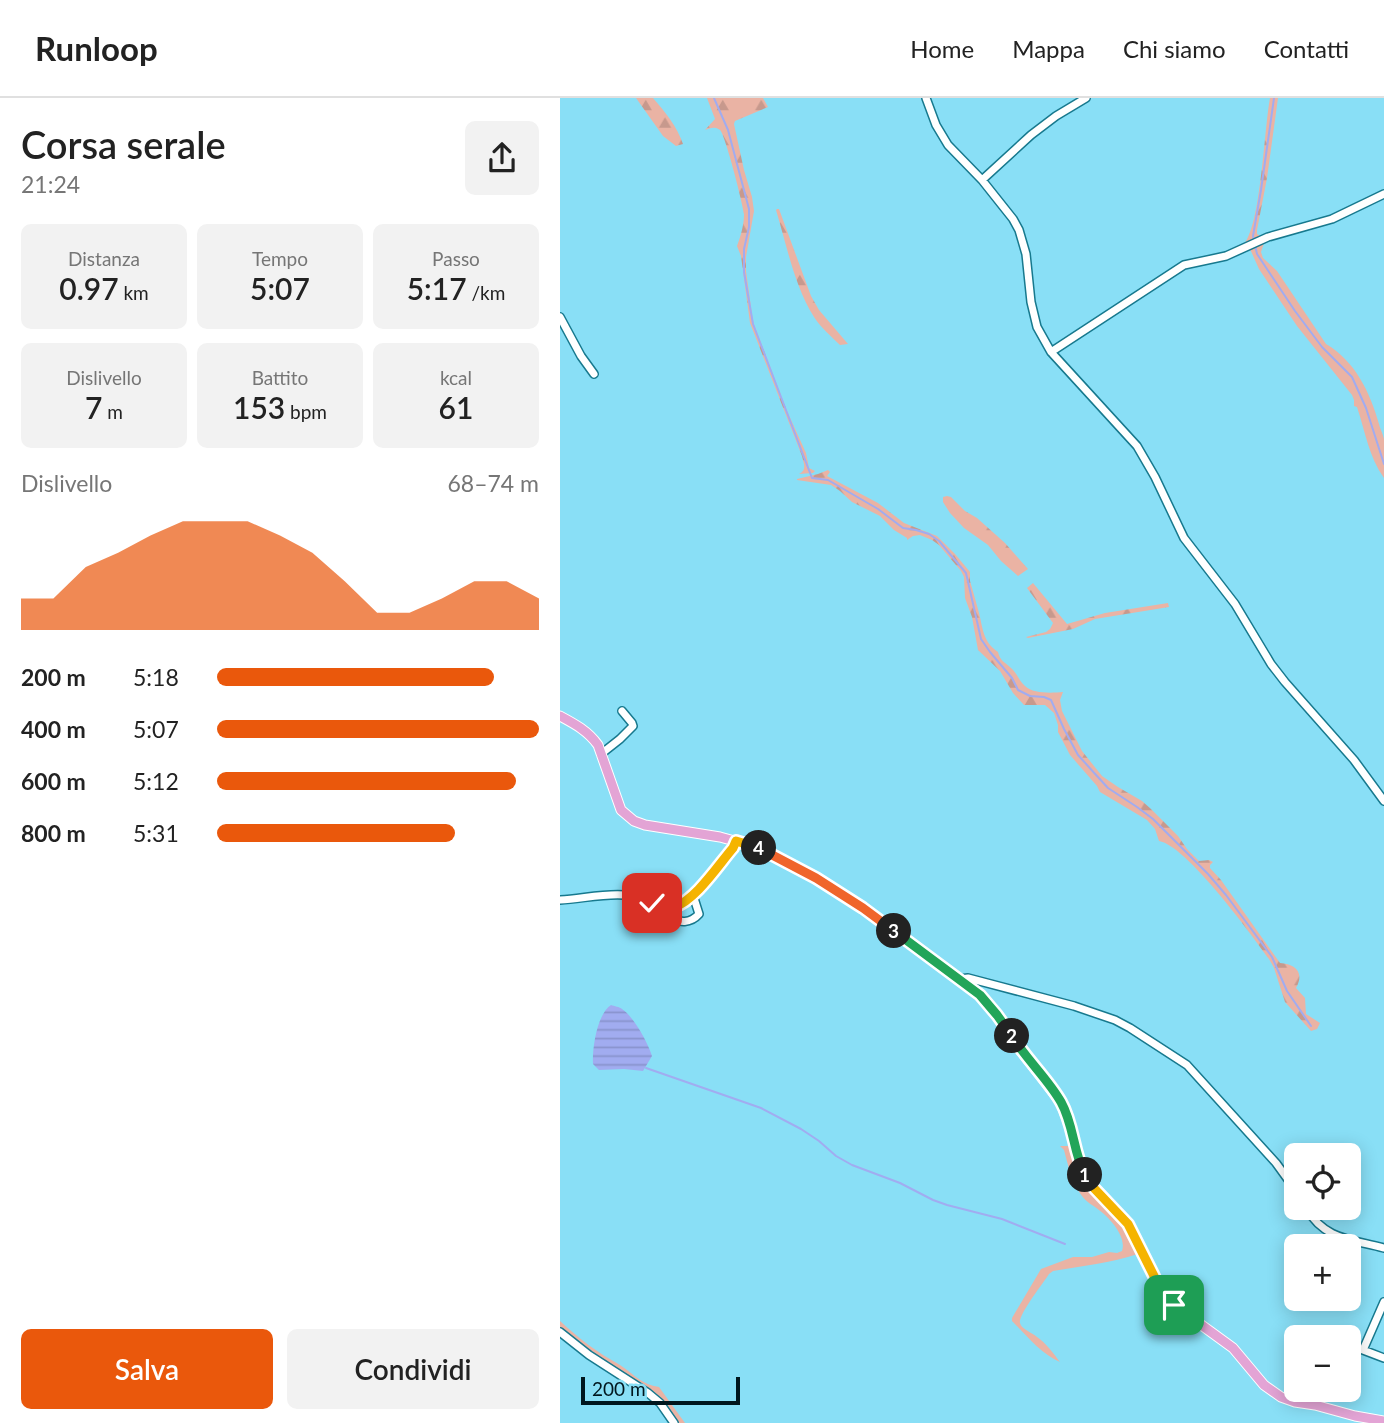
<!DOCTYPE html>
<html lang="it">
<head>
<meta charset="utf-8">
<style>
  body { margin:0; font-family:Lato,sans-serif; background:#f2f2f2; color:#222; height:100vh; display:flex; flex-direction:column; font-size:26px; white-space:nowrap }
  * { box-sizing:border-box; margin:0 }
  p { font-size:23px; color:#767676 }
  .icon { flex:none; width:38px; height:38px; fill:none; stroke:currentColor; stroke-width:2; stroke-linecap:round; stroke-linejoin:round }
  .map { position:relative; flex:1; overflow:hidden }
  .details { display:flex; flex-direction:column; background:#fff; width:560px }
  .details>* { flex:none }
  .controls { position:absolute; left:724px; top:1045px; display:grid; gap:14px }
  .controls a { display:grid; place-items:center; width:77px; height:77px; border-radius:10px; background:#fff; box-shadow:0 4px 18px #0003; font-size:35px }
  .scale { position:absolute; left:21px; bottom:18px; width:159px; box-sizing:border-box; padding-left:7px; border:4px solid #00161d; border-top:0; font-size:19px; line-height:24px; white-space:nowrap; color:#00161d; -webkit-text-stroke:5px #89dff6; paint-order:stroke }
  .pin { position:absolute; display:grid; place-items:center; width:60px; height:60px; color:#fff; margin:-30px; border-radius:14px; box-shadow:0 4px 10px #0006 }
  .km { position:absolute; width:35px; height:35px; margin:-18px; border-radius:50%; background:#222; color:#fff; font-size:19px; line-height:35px; text-align:center }
  .round { display:grid; place-items:center; flex:none; width:74px; height:74px; border-radius:10px; background:#f2f2f2 }
  .summary { display:flex; align-items:center; justify-content:space-between; height:119px; padding:0 21px }
  h1 { font-size:38px; font-weight:600; line-height:52px }
  .metrics { display:grid; grid-template-columns:repeat(3,1fr); gap:10px; height:119px; padding:7px 21px }
  .metrics div { display:grid; align-content:center; border-radius:10px; background:#f2f2f2; text-align:center }
  .metrics b { font-size:30px; font-weight:600 }
  .metrics small { font-size:19px; font-weight:400 }
  .metrics p { font-size:19px }
  .chart { height:196px; padding:14px 21px }
  .chart p { display:flex; justify-content:space-between }
  .chart svg { width:100%; height:126px; margin-top:7px; fill:#ea580c; opacity:.7 }
  .action { display:flex; gap:14px; margin-top:auto; padding:14px 21px }
  .action a { flex:1; height:80px; border-radius:10px; background:#ea580c; color:#fff; font-size:28px; font-weight:600; line-height:80px; text-align:center }
  .action a+a { background:#f2f2f2; color:#222 }
  ul { padding:0 21px; list-style:none; font-size:23px }
  li { display:grid; grid-template-columns:112px 84px 1fr; align-items:center; height:52px }
  li i { height:18px; border-radius:9px; background:#ea580c }
  header { display:flex; align-items:center; gap:42px; box-sizing:border-box; height:98px; padding:0 35px; background:#fff; border-bottom:2px solid #e0e0e0 }
  header strong { font-size:33px }
  nav { display:flex; gap:38px; margin-inline-start:auto; font-size:24px }
  main { display:flex; flex:1; min-height:0 }
  .map>svg:first-child { display:block }
  .grass { fill:#eab3a4 }
  .forest { fill:url(#forest-firs) }
  .water { fill:url(#water-rules) }
  .lines { fill:none; stroke-linecap:round; stroke-linejoin:round }
  .stream { stroke:#a1acf0; stroke-width:2 }
  .minor-casing { stroke:#17798e; stroke-width:10 }
  .major-casing { stroke:#fff; stroke-width:11 }
  .minor { stroke:#fff; stroke-width:7 }
  .major { stroke:#e3a4d5; stroke-width:9 }
  .split-1-casing { stroke:#fff; stroke-width:14 }
  .split-2-casing { stroke:#fff; stroke-width:14 }
  .split-3-casing { stroke:#fff; stroke-width:14 }
  .split-4-casing { stroke:#fff; stroke-width:14 }
  .split-5-casing { stroke:#fff; stroke-width:14 }
  .split-1 { stroke:#f5b400; stroke-width:9 }
  .split-2 { stroke:#22a559; stroke-width:9 }
  .split-3 { stroke:#22a559; stroke-width:9 }
  .split-4 { stroke:#f0652b; stroke-width:9 }
  .split-5 { stroke:#f5b400; stroke-width:9 }
</style>
</head>
<body>
<header>
<strong>Runloop</strong>
<nav><a>Home</a><a>Mappa</a><a>Chi siamo</a><a>Contatti</a></nav>
</header>
<main>
<section class="details">
<div class="summary"><div><h1>Corsa serale</h1><p>21:24</p></div><a class="round"><svg class="icon" aria-label="share" viewBox="0 0 24 24"><path d="M12 15V3M7 8l5-5 5 5M5 13v7h14v-7"/></svg></a></div>
<div class="metrics">
<div><p>Distanza</p><b>0.97<small> km</small></b></div>
<div><p>Tempo</p><b>5:07</b></div>
<div><p>Passo</p><b>5:17<small> /km</small></b></div>
</div>
<div class="metrics">
<div><p>Dislivello</p><b>7<small> m</small></b></div>
<div><p>Battito</p><b>153<small> bpm</small></b></div>
<div><p>kcal</p><b>61</b></div>
</div>
<div class="chart"><p><span>Dislivello</span>68–74 m</p>
<svg viewBox="0 0 160 44" preserveAspectRatio="none"><path d="M0 44V33L10 33L20 22L30 17L40 11L50 6L60 6L70 6L80 11L90 17L100 27L110 38L120 38L130 33L140 27L150 27L160 33V44z"/></svg>
</div>
<ul>
<li><b>200 m</b>5:18<i style="width:86%"></i></li>
<li><b>400 m</b>5:07<i style="width:100%"></i></li>
<li><b>600 m</b>5:12<i style="width:93%"></i></li>
<li><b>800 m</b>5:31<i style="width:74%"></i></li>
</ul>
<div class="action"><a>Salva</a><a>Condividi</a></div>
</section>
<div class="map">
<svg width="824" height="1325" viewBox="0 0 824 1325">
  <defs>
    <pattern id="forest-firs" width="22" height="20" patternUnits="userSpaceOnUse" patternTransform="scale(1.75)"><rect width="22" height="20" fill="#eab3a4"/><path d="M5 1l3.5 6h-7zM16 11l3.5 6h-7z" fill="#c7998d"/></pattern>
    <pattern id="water-rules" width="6" height="5" patternUnits="userSpaceOnUse" patternTransform="scale(1.75)"><rect width="6" height="5" fill="#a1acf0"/><path d="M0 2.5h6" fill="none" stroke="#8993cd"/></pattern>
  </defs>
  <rect width="100%" height="100%" fill="#89dff6"/>
  <path class="grass" d="M701,144l3,1 -3,9 2,6 14,13 49,73c29,17 44,48 53,80 1,5 4,10 5,15 0,12 0,26 0,39 -15,-21 -19,-47 -27,-71l-3,-1v-6l-2,-5 -55,-69 -38,-57 -9,-20 2,-3z
    M500,1048h11l9,28 8,13 31,33 19,34c-27,9 -56,12 -85,17l-4,3c-5,8 -31,41 -29,49 1,6 13,10 17,14 9,6 17,17 23,25 -18,-7 -34,-27 -48,-41v-3l29,-49 32,-12h19l17,-5 8,1 5,-2c5,-14 -12,-33 -23,-41 -6,-5 -13,-8 -17,-14 -10,-13 -14,-31 -18,-46z
    M0,1223c18,17 38,32 60,44 14,9 22,20 39,22l26,36h-9l-16,-22 -47,-30 -53,-41z"/>
  <path class="forest" d="M76,0h17c12,14 24,28 30,46l-7,2 -13,-10z
    M147,0h56l5,9 -33,14 -1,3 10,46 8,27 2,14 -8,46v14l7,51 34,89 19,42 3,15 6,3 -2,2 -14,1c8,-4 5,-10 3,-18l-52,-133 -9,-67 -4,-10c4,-11 7,-21 7,-32 -1,-10 -19,-80 -24,-84 -5,-4 -10,-2 -15,0l10,-11z
    M710,0h8l-11,80 -10,52v4l3,2 -1,2 -15,6c17,-20 20,-114 26,-146z
    M217,111h2l32,87 8,14 29,34 -8,1c-9,-9 -19,-17 -26,-28 -20,-32 -27,-71 -38,-107z
    M268,372l2,2 -3,4 51,27 26,20 33,13 18,18 15,18v9c3,10 6,21 9,32 4,16 4,29 19,39 2,9 7,10 13,16 6,5 8,13 14,18 8,8 27,7 38,6l-3,8 2,11 20,40 20,25 16,11 24,14 9,8 27,27 9,13 12,12 10,-1 4,2 -3,3v3l11,12 59,83c15,1 25,9 16,25l9,10 1,16 14,9 -3,6 -6,2 -26,-29 -11,-34 -5,-9c-18,-25 -82,-113 -110,-118l-4,-12 -8,-9 -47,-28 -3,-6 -27,-31 -12,-23v-7l-4,-12 -9,-8h-21l-11,-12 -13,-22 -22,-21 -6,-33 -7,-19 -1,-21 -3,-6 -22,-26 -7,-5 -12,-5 -7,1 -6,4v-2l-13,-8 -14,-14 -28,-14 -12,-11 -9,-6 -34,-5v-1l21,-5z
    M387,398l4,1 14,14 12,7 28,25 23,26 -10,7 -17,-15 -13,-16 -24,-17 -14,-15 -7,-11v-5z
    M473,485l34,41 38,-11 63,-10 1,4 -74,12 -22,10 -45,9 -2,-1 20,-5 4,-3 3,-6 -26,-35z"/>
  <path class="water" d="M51,907c3,1 9,2 11,4 12,8 26,34 30,47l-9,15 -19,-2 -25,1 -6,-6c-1,-15 4,-50 18,-59z"/>
  <g class="lines">
    <path class="stream" d="M154,0l14,32 21,79v18l-5,22v23l9,52 59,154 16,2 50,29 25,19 13,2 13,4 10,7 27,32 15,66 9,13 22,26 6,12 12,6 14,1 7,3 13,29 14,26 19,21 11,12 29,19 16,12 55,55 18,21 46,62 15,34 24,35
      M694,142l-1,-4 8,-46 13,-92
      M695,147l2,9 38,57 27,36 30,30 14,31 18,56
      M86,970l115,40 40,21 18,12 17,15 16,9 48,18 33,17 14,5 55,14 63,25"/>
    <defs>
      <path id="minor" d="M366,0l10,27 12,20 34,35 31,39 6,11 7,24 5,48 6,25 14,25 86,94 18,31 29,61 51,66 36,60 14,18 69,78 30,41
        M422,82l49,-45 25,-19 30,-18
        M0,219l21,39 13,18
        M491,254l133,-87 42,-9 42,-19 64,-18 52,-25
        M41,656l19,-15 13,-13 -1,-3 -10,-12
        M0,802c21,-1 44,-7 65,-5 15,1 27,11 41,12 25,2 52,-42 67,-59l3,-7
        M68,821c8,0 15,-3 23,-3 18,-1 34,14 48,-2l-6,-19
        M400,881l8,-1 106,28 41,14 15,8 57,37 89,98 21,29
        M746,1110c19,32 44,31 78,40
        M824,1204l-21,48 21,8
        M0,1234l29,23 59,38 12,10 14,20"/>
      <path id="major" d="M0,618c15,8 28,15 38,29l23,65 13,11 11,4 75,12 43,12 53,29 47,30 117,87 17,20 24,36 40,52 8,22 11,39 8,16 40,44 30,60 8,14 8,7 59,43 31,37 17,12 14,5 20,3 40,11 29,5"/>
    </defs>
    <use href="#minor" class="minor-casing"/>
    <use href="#major" class="major-casing"/>
    <use href="#minor" class="minor"/>
    <use href="#major" class="major"/>
  </g>
  <g class="lines">
    <defs>
      <path id="split-1" d="M525,1077l6,10 37,39 30,60 9,14 7,7"/>
      <path id="split-2" d="M452,938c14,23 36,43 49,66 13,23 12,50 24,73"/>
      <path id="split-3" d="M334,833l86,64 17,20 15,21"/>
      <path id="split-4" d="M199,750l57,30 47,30 31,23"/>
      <path id="split-5" d="M92,805c7,2 15,5 22,4 21,-6 45,-43 59,-59l3,-7 23,7"/>
    </defs>
    <use href="#split-1" class="split-1-casing"/>
    <use href="#split-2" class="split-2-casing"/>
    <use href="#split-3" class="split-3-casing"/>
    <use href="#split-4" class="split-4-casing"/>
    <use href="#split-5" class="split-5-casing"/>
    <use href="#split-1" class="split-1"/>
    <use href="#split-2" class="split-2"/>
    <use href="#split-3" class="split-3"/>
    <use href="#split-4" class="split-4"/>
    <use href="#split-5" class="split-5"/>
  </g>
</svg>
<div class="controls">
<a><svg class="icon" aria-label="locate" viewBox="0 0 24 24"><circle cx="12" cy="12" r="6"/><path d="M12 2v4M12 18v4M2 12h4M18 12h4"/></svg></a>
<a>+</a>
<a>−</a>
</div>
<div class="scale">200 m</div>
<div class="pin" style="left:614px;top:1207px;background:#1e9e55"><svg class="icon" aria-label="arrive" viewBox="0 0 24 24"><path d="M6 21V4h12l-3 4 3 4H6"/></svg></div>
<div class="pin" style="left:92px;top:805px;background:#d93025"><svg class="icon" aria-label="check" viewBox="0 0 24 24"><path d="M5 12l5 5 9-10"/></svg></div>
<b class="km" style="left:525px;top:1077px">1</b>
<b class="km" style="left:452px;top:938px">2</b>
<b class="km" style="left:334px;top:833px">3</b>
<b class="km" style="left:199px;top:750px">4</b>
</div>
</main>
</body>
</html>
